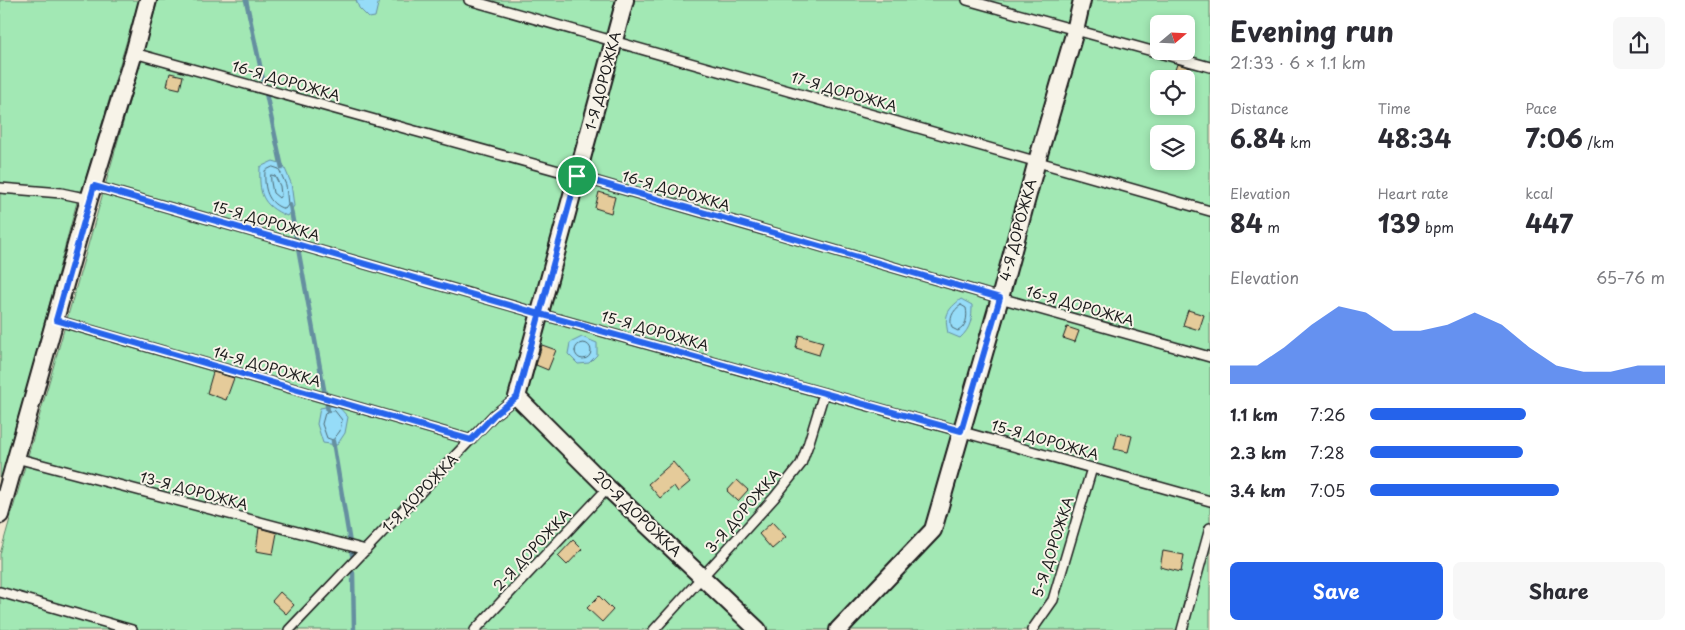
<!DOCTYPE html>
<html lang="en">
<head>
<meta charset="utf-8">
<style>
  body { margin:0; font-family:"Playpen Sans",sans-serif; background:#f7f7f7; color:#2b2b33; height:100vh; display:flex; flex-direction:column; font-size:19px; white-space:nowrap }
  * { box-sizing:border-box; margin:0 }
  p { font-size:16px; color:#7c7c81 }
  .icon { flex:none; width:28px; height:28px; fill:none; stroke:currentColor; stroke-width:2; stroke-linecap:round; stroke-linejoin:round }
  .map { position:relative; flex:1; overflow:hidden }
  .drawer { display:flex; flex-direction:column; background:#fff; width:475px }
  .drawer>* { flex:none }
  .needle { width:32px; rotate:71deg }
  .fabs { position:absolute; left:1150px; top:15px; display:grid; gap:10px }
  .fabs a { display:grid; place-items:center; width:45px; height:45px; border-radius:8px; background:#fff; box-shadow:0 2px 8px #0003; font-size:25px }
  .pin { position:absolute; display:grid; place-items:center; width:42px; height:42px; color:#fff; margin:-21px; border:2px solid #fff; border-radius:50%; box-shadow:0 1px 5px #0007 }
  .round { display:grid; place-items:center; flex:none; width:52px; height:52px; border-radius:8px; background:#f7f7f7 }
  .headline { display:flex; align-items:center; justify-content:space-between; height:85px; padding:0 20px }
  h1 { font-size:28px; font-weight:700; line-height:38px }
  .stats { display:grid; grid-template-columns:repeat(3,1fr); gap:8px; height:85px; padding:5px 20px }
  .stats div { display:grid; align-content:center }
  .stats b { font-size:25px; font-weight:700 }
  .stats small { font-size:14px; font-weight:400 }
  .stats p { font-size:14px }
  .chart { height:140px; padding:10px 20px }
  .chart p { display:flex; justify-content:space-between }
  .chart svg { width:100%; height:90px; margin-top:5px; fill:#2563eb; opacity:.7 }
  .action { display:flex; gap:10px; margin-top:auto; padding:10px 20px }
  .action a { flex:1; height:58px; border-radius:8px; background:#2563eb; color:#fff; font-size:20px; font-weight:700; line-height:58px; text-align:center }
  .action a+a { background:#f7f7f7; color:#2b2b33 }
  ul { padding:0 20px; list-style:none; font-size:16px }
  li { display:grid; grid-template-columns:80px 60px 1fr; align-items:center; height:38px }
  li i { height:12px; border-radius:6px; background:#2563eb }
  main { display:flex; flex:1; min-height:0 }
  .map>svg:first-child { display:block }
  .green { fill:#a2e8b4; stroke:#5f8268; fill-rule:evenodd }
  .water { fill:#96dcf8; stroke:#658fa0 }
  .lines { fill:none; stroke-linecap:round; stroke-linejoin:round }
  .shore { stroke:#4d6974; stroke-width:1 }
  .stream { stroke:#658fa0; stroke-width:4.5 }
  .building { fill:#e5cb9a; stroke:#1c1c1c }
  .lane-casing { stroke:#1c1c1c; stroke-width:12 }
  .street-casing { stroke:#1c1c1c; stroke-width:20 }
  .lane { stroke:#f7f3e8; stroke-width:9 }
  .street { stroke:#f7f3e8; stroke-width:16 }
  .route-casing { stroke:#fff; stroke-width:10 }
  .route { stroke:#2563eb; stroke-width:6 }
  .labels { text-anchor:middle; stroke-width:4; stroke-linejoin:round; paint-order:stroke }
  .street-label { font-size:14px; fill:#1c1c1c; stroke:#f7f3e8 }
</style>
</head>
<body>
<main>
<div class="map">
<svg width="1210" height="630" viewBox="0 0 1210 630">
  <rect width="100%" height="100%" fill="#f2e7d1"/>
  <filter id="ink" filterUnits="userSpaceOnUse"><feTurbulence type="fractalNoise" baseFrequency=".02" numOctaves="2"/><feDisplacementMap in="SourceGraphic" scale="10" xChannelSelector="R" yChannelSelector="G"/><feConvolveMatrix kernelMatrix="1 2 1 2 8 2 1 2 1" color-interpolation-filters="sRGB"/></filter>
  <g filter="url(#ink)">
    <path class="green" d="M0,0h139l-57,191 -82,-6z
      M158,0h1052v630h-1210v-76zM1159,24h27v27h-27zM1159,79h27v27h-27zM1159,134h27v27h-27z
      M0,193l60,4 17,5 -77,285z"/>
    <path class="water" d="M356,0h23l-4,17 -6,1 -10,-10z
      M273,161l10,3 8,19 3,23 -7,10c-26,-11 -28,-23 -27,-49z
      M961,299l11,6c0,14 -1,23 -12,33l-12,-5c-4,-18 -1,-23 13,-34z
      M582,337l15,6v12l-8,8 -11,1 -10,-10 2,-11z
      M337,405l11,12 -3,16 -8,12 -14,-2 -6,-19 3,-16z"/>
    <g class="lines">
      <path class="shore" d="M273,167l6,2 7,16 2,20 -3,4c-18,-5 -21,-21 -20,-38z
        M271,175l4,1 5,10 1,9 -2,3 -6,-5 -2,-11z
        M961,305l5,3c2,9 0,19 -8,23l-6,-3c-3,-9 0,-17 9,-23z
        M575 351a8 8 0 1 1 16 0a8 8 0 1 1-16 0Z
        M335,411l7,9 -2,11 -7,9 -6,-2 -5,-14 3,-11z"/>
      <path class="stream" d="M246,0l36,168
        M290,205l38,206
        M333,441l19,114
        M353,573l1,57"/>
    </g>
    <path class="building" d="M1177,64l14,4 -4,11h-15z
      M170,73l13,3 -3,13 -13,-3z
      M599,192l16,5 -4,16 -16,-5z
      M1188,310l16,5 -5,15 -16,-5z
      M1067,327l12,4 -4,11 -12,-4z
      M799,335l24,7 -4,13 -23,-7z
      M542,345l14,5 -8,20 -12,-5z
      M213,372l21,6 -8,22 -19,-7z
      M1118,433l14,3 -4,16 -14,-3z
      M673,462l17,20 -12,10 -4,-6 -14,12 -12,-14z
      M737,480l11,10 -10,11 -11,-10z
      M772,522l14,15 -14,12 -13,-15z
      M259,528l18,5 -4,21 -17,-3z
      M573,540l9,9 -15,16 -9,-9z
      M1163,551l21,4 -3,17 -21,-5z
      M280,592l14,13 -8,9 -14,-13z
      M599,596l14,14 -11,12 -15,-14z"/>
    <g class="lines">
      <defs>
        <path id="lane" d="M469,0l741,211
          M967,0l243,67
          M134,53l443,123 423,122 210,59
          M94,186l446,128 670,187
          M0,188l61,5 28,6
          M55,320l416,120
          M16,458l350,92
          M0,592l132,38
          M289,630l205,-215 23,-18
          M475,630l133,-142
          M654,630l120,-132 27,-34 8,-22 15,-49
          M1032,630l21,-30 39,-132
          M1182,630l28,-102"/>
        <path id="street" d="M625,0l-108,397 91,91 150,142
          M0,515l89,-316 45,-146 14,-53
          M838,630l95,-100 67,-232 37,-137 38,-130 7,-31"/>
      </defs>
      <use href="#lane" class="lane-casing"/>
      <use href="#street" class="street-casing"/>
      <use href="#lane" class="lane"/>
      <use href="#street" class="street"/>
    </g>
  </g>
  <g class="lines" filter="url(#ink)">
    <defs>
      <path id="route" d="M577,176l-60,221 -23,18 -23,25 -415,-120 38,-134 446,128 421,117 39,-133 -423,-122"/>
    </defs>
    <use href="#route" class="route-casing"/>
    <use href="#route" class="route"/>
  </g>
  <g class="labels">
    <g class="street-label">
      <text transform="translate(286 81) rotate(16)" y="5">16-Я ДОРОЖКА</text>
      <text transform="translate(603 81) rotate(-75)" y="5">1-Я ДОРОЖКА</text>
      <text transform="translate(844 92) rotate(16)" y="5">17-Я ДОРОЖКА</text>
      <text transform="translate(676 191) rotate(16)" y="5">16-Я ДОРОЖКА</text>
      <text transform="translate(266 221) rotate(16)" y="5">15-Я ДОРОЖКА</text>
      <text transform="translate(1018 230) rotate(-75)" y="5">4-Я ДОРОЖКА</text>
      <text transform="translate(1080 306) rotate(16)" y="5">16-Я ДОРОЖКА</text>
      <text transform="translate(655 331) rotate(16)" y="5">15-Я ДОРОЖКА</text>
      <text transform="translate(267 367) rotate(16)" y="5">14-Я ДОРОЖКА</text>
      <text transform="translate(1045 440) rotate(16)" y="5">15-Я ДОРОЖКА</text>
      <text transform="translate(194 491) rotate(15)" y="5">13-Я ДОРОЖКА</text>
      <text transform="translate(420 493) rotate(-46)" y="5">1-Я ДОРОЖКА</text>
      <text transform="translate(743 511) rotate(-49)" y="5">3-Я ДОРОЖКА</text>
      <text transform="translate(637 514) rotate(44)" y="5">20-Я ДОРОЖКА</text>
      <text transform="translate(1053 547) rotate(-72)" y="5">5-Я ДОРОЖКА</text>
      <text transform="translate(532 550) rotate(-47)" y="5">2-Я ДОРОЖКА</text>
    </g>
  </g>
</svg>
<div class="fabs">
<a><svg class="needle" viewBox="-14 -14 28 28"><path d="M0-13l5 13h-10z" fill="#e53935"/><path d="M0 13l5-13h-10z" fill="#7c7c81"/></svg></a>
<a><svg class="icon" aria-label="locate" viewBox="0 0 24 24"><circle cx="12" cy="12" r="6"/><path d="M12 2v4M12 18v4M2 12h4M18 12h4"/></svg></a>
<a><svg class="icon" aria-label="layers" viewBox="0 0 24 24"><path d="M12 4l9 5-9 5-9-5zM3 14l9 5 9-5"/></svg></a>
</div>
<div class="pin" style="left:577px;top:176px;background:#1e9e55"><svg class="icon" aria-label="arrive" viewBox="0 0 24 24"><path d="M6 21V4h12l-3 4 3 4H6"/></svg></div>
</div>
<section class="drawer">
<div class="headline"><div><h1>Evening run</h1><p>21:33 · 6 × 1.1 km</p></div><a class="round"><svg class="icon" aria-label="share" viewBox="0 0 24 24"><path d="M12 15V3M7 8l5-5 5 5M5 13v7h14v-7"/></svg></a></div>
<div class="stats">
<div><p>Distance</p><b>6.84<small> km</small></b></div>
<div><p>Time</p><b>48:34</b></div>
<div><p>Pace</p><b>7:06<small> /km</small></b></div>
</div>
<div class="stats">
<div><p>Elevation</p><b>84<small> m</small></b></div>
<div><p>Heart rate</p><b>139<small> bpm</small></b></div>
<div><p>kcal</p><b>447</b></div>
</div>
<div class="chart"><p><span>Elevation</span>65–76 m</p>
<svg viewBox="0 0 160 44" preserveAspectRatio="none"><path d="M0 44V35L10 35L20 26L30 15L40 6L50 9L60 18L70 18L80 15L90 9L100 15L110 26L120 35L130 38L140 38L150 35L160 35V44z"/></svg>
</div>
<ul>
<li><b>1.1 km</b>7:26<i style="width:53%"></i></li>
<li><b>2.3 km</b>7:28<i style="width:52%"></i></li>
<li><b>3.4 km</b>7:05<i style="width:64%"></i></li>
</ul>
<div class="action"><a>Save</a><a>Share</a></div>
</section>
</main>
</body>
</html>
